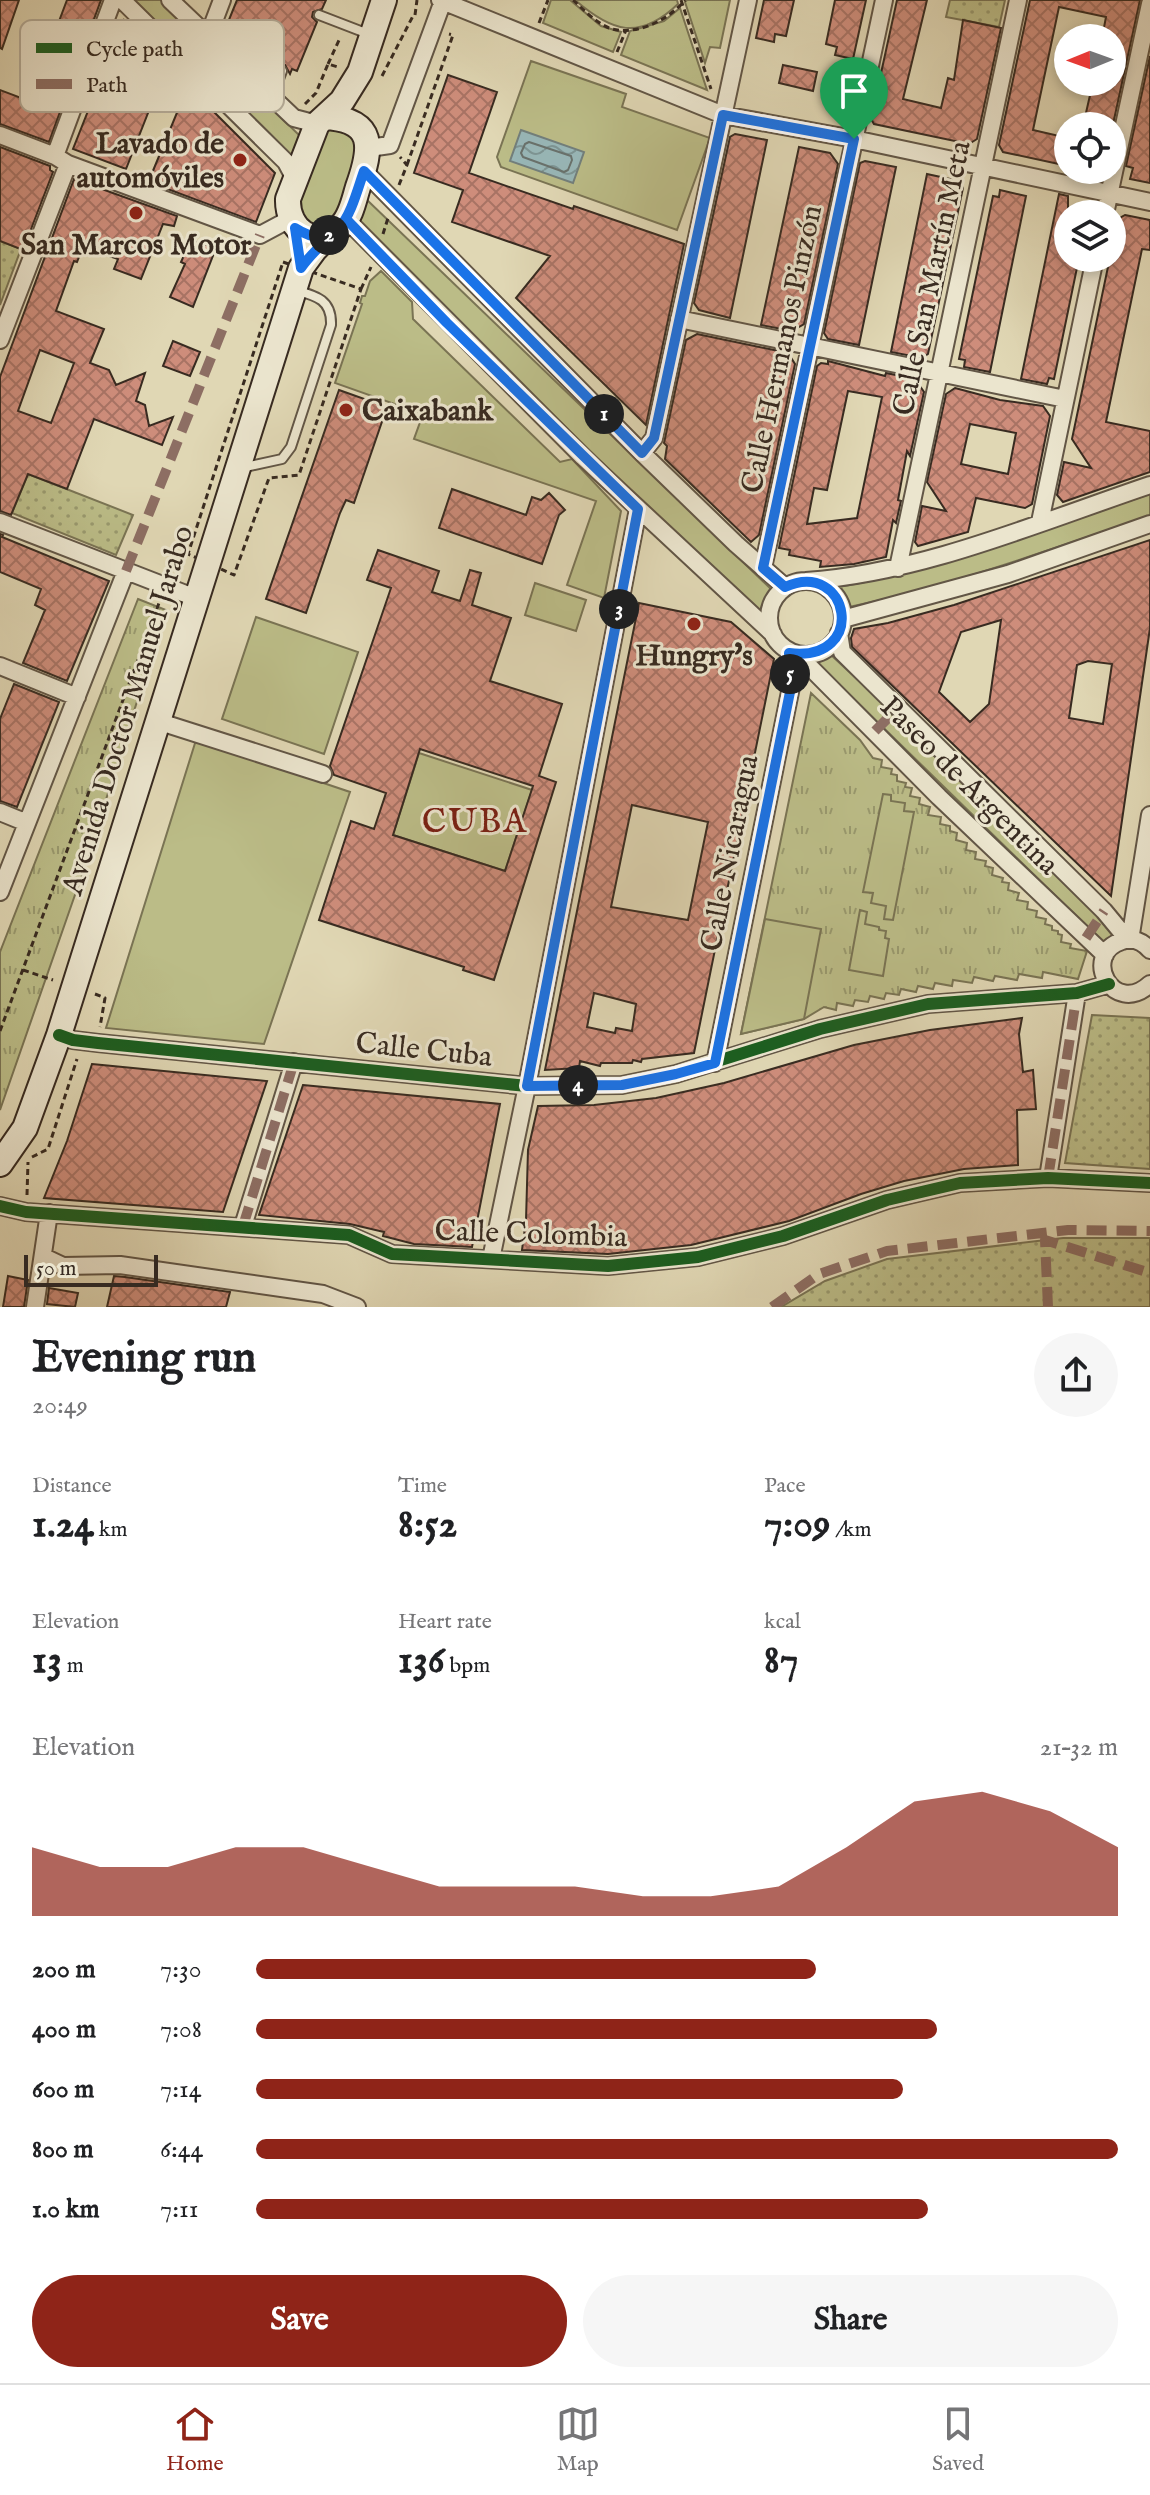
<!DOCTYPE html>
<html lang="en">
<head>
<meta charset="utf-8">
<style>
  body { margin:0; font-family:"IM FELL English",serif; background:#f6f6f6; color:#202124; height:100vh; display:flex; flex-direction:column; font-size:30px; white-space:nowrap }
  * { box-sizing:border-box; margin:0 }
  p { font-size:26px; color:#757577 }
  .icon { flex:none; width:44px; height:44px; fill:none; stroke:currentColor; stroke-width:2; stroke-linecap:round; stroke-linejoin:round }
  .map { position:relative; height:1307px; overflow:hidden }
  .sheet { display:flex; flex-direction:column; background:#fff; flex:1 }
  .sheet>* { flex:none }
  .needle { width:52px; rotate:269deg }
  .fabs { position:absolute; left:1054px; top:24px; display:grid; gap:16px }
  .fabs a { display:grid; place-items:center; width:72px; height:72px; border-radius:50%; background:#fff; box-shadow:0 4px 12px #0003; font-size:40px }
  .scale { position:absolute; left:24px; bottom:20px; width:134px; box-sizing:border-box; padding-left:8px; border:4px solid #382b21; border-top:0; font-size:22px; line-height:28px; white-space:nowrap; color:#382b21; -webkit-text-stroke:6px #ebe5ce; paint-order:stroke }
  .pin { position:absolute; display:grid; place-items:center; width:68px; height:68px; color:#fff; margin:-82px -34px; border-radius:50% 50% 50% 0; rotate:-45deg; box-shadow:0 0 8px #0007 }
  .pin .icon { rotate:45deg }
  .km { position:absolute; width:40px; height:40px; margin:-20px; border-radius:50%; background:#222; color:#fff; font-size:22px; line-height:40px; text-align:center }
  .round { display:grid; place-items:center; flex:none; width:84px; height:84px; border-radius:42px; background:#f6f6f6 }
  .head { display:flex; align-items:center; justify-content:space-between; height:136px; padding:0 32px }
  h1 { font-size:44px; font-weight:700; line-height:60px }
  .metrics { display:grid; grid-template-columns:repeat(3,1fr); gap:12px; height:136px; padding:8px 32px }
  .metrics div { display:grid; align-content:center }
  .metrics b { font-size:40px; font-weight:700 }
  .metrics small { font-size:22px; font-weight:400 }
  .metrics p { font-size:22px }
  .chart { height:224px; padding:16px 32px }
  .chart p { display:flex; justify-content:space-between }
  .chart svg { width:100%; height:144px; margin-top:8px; fill:#8f2418; opacity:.7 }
  .cta { display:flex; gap:16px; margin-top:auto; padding:16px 32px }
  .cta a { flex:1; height:92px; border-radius:48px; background:#8f2418; color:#fff; font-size:32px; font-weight:700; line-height:92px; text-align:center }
  .cta a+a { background:#f6f6f6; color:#202124 }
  ul { padding:0 32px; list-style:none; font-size:26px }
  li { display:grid; grid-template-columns:128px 96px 1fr; align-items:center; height:60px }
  li i { height:20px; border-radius:10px; background:#8f2418 }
  .tabs { display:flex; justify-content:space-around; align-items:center; height:112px; border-top:2px solid #e0e0e0; background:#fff; font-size:22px; color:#757577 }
  .tabs a { display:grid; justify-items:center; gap:4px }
  .tabs .selected { color:#8f2418 }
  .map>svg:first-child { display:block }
  .grass { fill:url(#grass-dots); stroke:#7a7454; stroke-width:2 }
  .park { fill:url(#park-tufts); stroke:#7a7454; stroke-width:2 }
  .garden { fill:#bbbc87; stroke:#7a7454; stroke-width:2 }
  .water { fill:url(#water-waves); stroke:#727f7c; stroke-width:2 }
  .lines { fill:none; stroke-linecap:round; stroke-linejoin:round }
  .shore { stroke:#68716c; stroke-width:2 }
  .building { fill:url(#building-cross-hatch); stroke:#382b21; stroke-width:2; fill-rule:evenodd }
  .lane-casing { stroke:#625646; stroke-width:12 }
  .street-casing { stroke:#625646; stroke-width:20 }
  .secondary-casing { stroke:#382b21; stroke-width:28 }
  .path { stroke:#382b21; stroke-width:3; stroke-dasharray:6 4; stroke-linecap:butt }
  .lane { stroke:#ebe5ce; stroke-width:8 }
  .street { stroke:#ebe5ce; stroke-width:16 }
  .secondary { stroke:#ebe5ce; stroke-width:24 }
  .quiet { stroke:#8d6e63; stroke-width:10; stroke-dasharray:20 10; stroke-linecap:butt }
  .cycleway-casing { stroke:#ebe5ce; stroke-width:17 }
  .cycleway { stroke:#1b5e20; stroke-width:12 }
  .route-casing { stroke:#fff; stroke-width:16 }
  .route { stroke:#1a73e8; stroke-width:10 }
  .poi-dot { fill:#8f2418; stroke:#ebe5ce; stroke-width:3 }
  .labels { text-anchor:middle; stroke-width:6; stroke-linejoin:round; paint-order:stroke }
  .poi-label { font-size:30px; font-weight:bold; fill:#382b21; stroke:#ebe5ce }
  .street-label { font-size:30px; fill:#382b21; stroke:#ebe5ce }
  .quarter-label { font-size:34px; letter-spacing:2px; fill:#7a1f14; stroke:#ebe5ce }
  .key { fill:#ebe5ce; stroke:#b5ad9a; stroke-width:2 }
  .key-label { font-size:22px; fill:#382b21 }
</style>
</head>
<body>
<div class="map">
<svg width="1150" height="1307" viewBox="0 0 1150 1307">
  <defs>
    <pattern id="grass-dots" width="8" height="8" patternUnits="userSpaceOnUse" patternTransform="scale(2)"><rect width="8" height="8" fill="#bbbc87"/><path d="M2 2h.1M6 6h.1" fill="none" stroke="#99996e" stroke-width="1.8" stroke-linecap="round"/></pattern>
    <pattern id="park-tufts" width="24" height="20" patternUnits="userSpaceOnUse" patternTransform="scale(2)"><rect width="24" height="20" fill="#bbbc87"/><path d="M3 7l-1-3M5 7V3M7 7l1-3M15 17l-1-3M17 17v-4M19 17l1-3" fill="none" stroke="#99996e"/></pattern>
    <pattern id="water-waves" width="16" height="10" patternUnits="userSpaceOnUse" patternTransform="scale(2)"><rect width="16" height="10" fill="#98b7b8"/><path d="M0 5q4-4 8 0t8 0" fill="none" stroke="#7d9595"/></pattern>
    <pattern id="building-cross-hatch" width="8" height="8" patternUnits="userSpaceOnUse" patternTransform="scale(2)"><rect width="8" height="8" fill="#ce8d7b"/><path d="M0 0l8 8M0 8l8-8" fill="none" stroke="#a87364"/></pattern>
  </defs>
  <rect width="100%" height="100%" fill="#e0d7b4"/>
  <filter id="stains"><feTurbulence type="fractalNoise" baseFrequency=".0025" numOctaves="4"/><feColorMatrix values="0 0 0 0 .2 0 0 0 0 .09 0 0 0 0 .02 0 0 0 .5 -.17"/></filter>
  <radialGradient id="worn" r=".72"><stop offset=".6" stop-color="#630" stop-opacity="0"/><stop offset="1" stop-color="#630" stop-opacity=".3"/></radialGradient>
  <path class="grass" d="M950,0h55l-6,27 -53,-10z
    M0,241l21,8 -21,56z
    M28,474l105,41 -17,40 -104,-42z
    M1092,1015l58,3v151l-85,-6z
    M1063,1238h87v69h-369l44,-26 62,-22z"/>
  <path class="park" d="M138,599l28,11 -82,259 -84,241v-158z
    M811,693l49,47 13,18 9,2 -1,7 11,2 -1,5 6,1v6l9,2 -1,4 7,1 -2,8 10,2 -1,6 11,3 -2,8 13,2 -1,7 10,2v5l7,2 -1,7 11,3 -1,7 10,2 -1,7 11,2 -1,5 8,2 -1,7 11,3 -1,4 7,1 -1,7 11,3 -2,7 11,2 -1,7 10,2 -1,6 10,2 -1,5 7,2v4l6,1v3l4,1 -1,7 10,2 -1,4 17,3 -9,28 -35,-7 -1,6 -23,-4 -2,6 -22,-4 -2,5 -19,-4 -2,6 -19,-3 -1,6 -17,-3 -2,6 -15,-3 -2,6 -15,-3 -2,6 -13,-2 -2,6 -14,-3 -2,6 -13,-2 -2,6 -16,-3 -1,7 -12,-3 -20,12 -63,15z"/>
  <path class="garden" d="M129,0h34l34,36 -2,9 -13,3z
    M551,0h19l31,26 20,6 -8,20 -70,-29z
    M575,0h102l1,4c-39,37 -66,28 -103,-4z
    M687,0h43l-10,48 -10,-1 -5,16 -20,-61z
    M680,8l27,82 -86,-35 9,-24 34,-10z
    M215,60l8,1 77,75 -8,22 -86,-86 2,-8z
    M531,61l95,33 -4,13 88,31 -33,92 -176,-63 -4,-10z
    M331,129l18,2 10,15 -25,76 -21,6 -16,-19 27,-77z
    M365,198l407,392 -8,17 -2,11 -405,-394z
    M381,271l31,31 1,17 147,143 12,-3 49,52 -17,87 -37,-13 29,-84 -182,-62 9,-25 -88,-31 27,-79 -2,-1 2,-7h3l5,-15z
    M1150,494v22c-100,33 -198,70 -301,91l-11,-20c107,-17 210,-59 312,-93z
    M535,583l51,17 -10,31 -51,-16z
    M256,617l102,35 -34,102 -102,-35z
    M831,655l54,50 -1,2 233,227 -13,9 -289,-282z
    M196,740l154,52 -86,252 -158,-16z
    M419,753l113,37 -27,81 -112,-36z
    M883,794l8,1v6l14,2 -1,8 10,1 -21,108 -9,-1 2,-13 -15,-3 2,-10 -10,-1z
    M860,910l7,2 -2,12 14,3v3l7,1 -1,7 4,1 -6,37 -34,-6z
    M765,919l56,10 -17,90 -63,15z"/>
  <path class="water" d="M521,130l63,22 -11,31 -63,-22z"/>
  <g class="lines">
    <path class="shore" d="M529,142l42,14 1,4 -4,10 -4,2 -41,-15 -2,-4 4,-9z"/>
  </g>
  <path class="building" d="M0,0h19l-17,49 -2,-1z
    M67,0h34l-52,142 -49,-18v-34l29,11z
    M237,0h89l-4,9 -9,3 -1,5 5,5 -20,49 -5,-2 -2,5 -5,-9 -5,-1 -4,4 -27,-12 -25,-24z
    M764,0h30l-8,36 -11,-2 -1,8 -18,-4z
    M835,0h31l-13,59 -18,-4 2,-8 -11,-3z
    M897,0h30l-24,99 38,9 7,-30 6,2 9,-60 38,8 -24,111 -8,5 -95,-20 -3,-5z
    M1030,0h110l-28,129v-3h-29l10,-44h19v-44h-10l4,-21 -47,-10 -26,123 35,8v28l-65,-14 -4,-7z
    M124,20l44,42 -42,107 -53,-20z
    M1150,56v127l-20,-4 3,-11 -7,-2z
    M783,65l34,7 -4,19 -34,-8z
    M448,75l49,17 -28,81 104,36 1,-3 110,38 -38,181 -130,-127 34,-42 -98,-34 11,-32 -49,-17z
    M188,86l87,87 -19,49 -94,-35 2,-4 -14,-5z
    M735,134l32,6 -37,178 -31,-8 -5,-7 36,-166z
    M0,147l50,19v4l3,2 -30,78 -23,-9z
    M799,147l31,6 8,11 -34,160 -12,7 -31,-6z
    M865,161l31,6 -37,178 -31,-6 -4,-6 36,-170z
    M927,174l32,7 4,7 -35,166 -6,4 -31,-6z
    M74,179l103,37 -3,10 -11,-2 -22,55 -27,-10 4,-10 -35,-12 -6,15 -3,-1 -18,50 48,18 -14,34 19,7 7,15 29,-12 -9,28 9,4 4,21 24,-9 -11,28 -68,-26 -27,70 -39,-15 -17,41 -11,-4v-134zM40,350l34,13 -23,60 -33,-12z
    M1000,190l26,6 -36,176 -26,-5 1,-7 -6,-1 34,-163 6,1z
    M1059,194l9,2v62h11l-25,121 -5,-1 -2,6 -26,-5z
    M1125,215l25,5v30l-8,-1 -36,173 44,9v41l-87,30 -6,-7 7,-33 27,6 -19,-29 46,-220z
    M191,240l25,8 -23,59 -23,-10 15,-33 -4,-2z
    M697,334l91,19 7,11 -36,171 -8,7 -86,-83 2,-13 -3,-3 22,-103z
    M173,341l27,11 -10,24 -27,-10z
    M828,361l57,15 1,-3 29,6 9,13 -14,64 -3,-5 -9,49 3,1 -5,22 -3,-3 -7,37 -32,7 -34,3 1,-6 -32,-6 1,-5 -11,-2 38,-182 4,-3 7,1zM848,391l34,6 -25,121 -50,6 7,-36 13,2z
    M955,388l45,12 43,6 7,10 -18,88 -7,4 -49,-10 -8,34 -50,14 -3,-4 7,-36 24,5 -19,-29 19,-88zM970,424l46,9 -8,41 -47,-10z
    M339,390l48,17 -33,96 -8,-3 -6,13 -34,100 -40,-14z
    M452,489l74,26 6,-18 9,3 8,-7 16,17 -6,5 -17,49 -103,-36z
    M0,534l3,1 -1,2 107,44 -42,100 -44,-18 22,-53 -10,-5 6,-16 -41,-17z
    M1150,540v88l-39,268 -259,-249 -1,-9 3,-9 34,-6 66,-18zM1001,620l-12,84 -19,18 -31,-30 22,-60zM1088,661l24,3 -9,60 -34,-6 8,-53z
    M378,550l61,21 -7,21 28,9 10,-31 11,3 -9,32 39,13 -21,63 72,23 -23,72 17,6 -62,198 -31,-10 1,-3 -145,-47 32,-99 23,8 12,-36 -52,-18 -4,-9 61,-178 -24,-8zM420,749l113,37 -28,85 -112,-36z
    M639,603l92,19 43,37 -80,394 -52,6 -1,3 -8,-2 -1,3h-31l-1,3 -20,-5 -1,7 -34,2zM632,805l76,17 -20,98 -77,-13zM594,993l42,11 -4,27 -16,-3 -1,5 -28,-6z
    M14,684l45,18 -42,105 -17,-6v-82z
    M1022,1018l-3,16 4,38 10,-2 3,39 -19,1 1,55 -54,4 -60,12 -43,13 -72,27 -98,24 -83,9 -86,-4 4,-30 2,-70 10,-44 56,-1 62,-7 68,-15 130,-38 76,-15z
    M92,1064l175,17 -44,131 -179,-14 23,-57z
    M303,1085l197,19 -28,143 -58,-3 -31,-8 1,-4 -34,-8 -91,-9z
    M8,1276l20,4 -4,27h-21z
    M114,1276l11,1 105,15 -4,15h-119z
    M49,1288l29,5 -3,14 -28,-3z"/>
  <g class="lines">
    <defs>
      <path id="lane" d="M319,15l52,20
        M272,98l10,-27
        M241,468l41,-9 9,-12 40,-122c1,-25 -14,-29 -36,-35"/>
      <path id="street" d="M122,0l164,162 9,17
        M170,0l124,118 23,6
        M440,0l283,115 131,24 296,63
        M192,67l16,-30 14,-37
        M0,135l55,21 13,8 192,71 30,-16
        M369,148l21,-3 53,-144
        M55,156l58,-156
        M364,171l278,282 94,91 49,43
        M1105,214l45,-210
        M347,220l236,237 190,177
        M679,319l386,80
        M0,340l68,-176
        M642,453l12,-15 94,-438
        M0,522l196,76
        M1040,522l55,-264
        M763,568l121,-568
        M898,568l120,-568
        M806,581c116,-8 234,-59 344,-96
        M769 618a37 37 0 1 1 74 0a37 37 0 1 1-74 0Z
        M843,619l165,-45 142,-50
        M839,633l3,19 262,259 24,29
        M797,654l142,143 166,158
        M0,666l77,31
        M157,721l166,53
        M0,812l27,11
        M0,892l126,-321
        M1130,940l20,-125
        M1150,950c-7,-8 -17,-13 -28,-9 -42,13 -9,77 28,43
        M59,1035l14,5 25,3 429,43 95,-1 54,-11 144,-45 108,-25 149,-11 32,-9
        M715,1063l76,-376 -2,-34
        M1048,1178l29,-185
        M0,1206l26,6 323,23 43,19 216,12 90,-9 85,-21 104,-36 73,-17 88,-5 102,5
        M243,1226l51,-164
        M44,1257l19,9 57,-1 203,29 34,13
        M491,1259l36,-173 111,-577
        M35,1307l14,-94"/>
      <path id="secondary" d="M325,117c51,3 47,31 33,70 -4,13 -7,30 -17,39 -26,25 -54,4 -53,-27l29,-75 25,-23 18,-29 24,-72
        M0,1164l25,-36 34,-93 242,-767 14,-19 15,-15"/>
    </defs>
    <use href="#lane" class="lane-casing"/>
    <use href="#street" class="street-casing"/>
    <use href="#secondary" class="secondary-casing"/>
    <path class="path" d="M573,0c11,10 22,22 36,28 26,9 60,-8 76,-28
      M681,0l30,89
      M415,15l2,-15
      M539,23l9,-23
      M617,52l9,-22
      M328,64l12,-26
      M382,76l32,-62
      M305,104l11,-11 12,-29 10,3
      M407,165l46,-130 -4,-1
      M399,185l8,-20 -7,-8
      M383,234l5,-16
      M283,262l78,27 -62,186 -30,3 -35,97 -46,-21z
      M361,289l10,-22
      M23,970l30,10
      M95,994l10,4 -5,29
      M0,1031l159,-428
      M32,1157l16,-8 29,-90
      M27,1195l1,-33"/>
    <use href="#lane" class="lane"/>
    <use href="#street" class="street"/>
    <use href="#secondary" class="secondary"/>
    <path class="quiet" d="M126,571l134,-336
      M875,731l24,-24
      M1086,938l18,-27
      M1048,1178l29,-185
      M243,1226l51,-164
      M772,1307l47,-33 68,-23 181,-21 82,1
      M1048,1307l-3,-67 105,33"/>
    <defs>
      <path id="cycleway" d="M59,1035l14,5 25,3 429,43 95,-1 54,-11 144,-45 108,-25 149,-11 32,-9
        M0,1206l26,6 323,23 43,19 216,12 90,-9 85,-21 104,-36 73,-17 88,-5 102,5"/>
    </defs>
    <use href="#cycleway" class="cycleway-casing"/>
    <use href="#cycleway" class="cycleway"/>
  </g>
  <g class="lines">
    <defs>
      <path id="route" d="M854,139l-131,-24 -69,323 -12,15 -278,-282c-12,34 -22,87 -69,57l6,40c13,-19 30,-31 46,-48l100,103 191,186 -111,577 95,-1 54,-11 39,-11 76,-376 -2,-34c80,10 61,-95 -4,-66l-22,-19 91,-429"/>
    </defs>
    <use href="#route" class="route-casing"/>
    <use href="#route" class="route"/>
  </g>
  <g class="poi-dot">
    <circle cx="240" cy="160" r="8"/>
    <circle cx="136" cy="213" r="8"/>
    <circle cx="346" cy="410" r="8"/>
    <circle cx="694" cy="624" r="8"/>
  </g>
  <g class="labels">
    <g class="poi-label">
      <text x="224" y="153" text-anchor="end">Lavado de<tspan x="224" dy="34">automóviles</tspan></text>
      <text x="136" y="254">San Marcos Motor</text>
      <text x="362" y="420" text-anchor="start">Caixabank</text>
      <text x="694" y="665">Hungry's</text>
    </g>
    <g class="street-label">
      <text transform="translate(931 278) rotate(-78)" y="10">Calle San Martín Meta</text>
      <text transform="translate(781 349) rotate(-78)" y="10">Calle Hermanos Pinzón</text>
      <text transform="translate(127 710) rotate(-73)" y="10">Avenida Doctor Manuel Jarabo</text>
      <text transform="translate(970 785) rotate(45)" y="10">Paseo de Argentina</text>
      <text transform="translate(729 853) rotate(-79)" y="10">Calle Nicaragua</text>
      <text transform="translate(424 1049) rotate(6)" y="10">Calle Cuba</text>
      <text transform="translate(531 1233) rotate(2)" y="10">Calle Colombia</text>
    </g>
    <g class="quarter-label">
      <text x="475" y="832">CUBA</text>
    </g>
  </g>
  <rect x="20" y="20" width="264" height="92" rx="12" class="key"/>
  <rect x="36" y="43" width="36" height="10" fill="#1b5e20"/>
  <rect x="36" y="79" width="36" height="10" fill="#8d6e63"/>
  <g class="key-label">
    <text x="86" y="56">Cycle path</text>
    <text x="86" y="92">Path</text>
  </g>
  <rect width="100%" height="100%" filter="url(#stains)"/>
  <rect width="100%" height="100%" fill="url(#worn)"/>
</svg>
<div class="fabs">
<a><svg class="needle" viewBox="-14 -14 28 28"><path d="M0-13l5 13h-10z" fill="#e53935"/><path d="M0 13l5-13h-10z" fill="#757577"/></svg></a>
<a><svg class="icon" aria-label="locate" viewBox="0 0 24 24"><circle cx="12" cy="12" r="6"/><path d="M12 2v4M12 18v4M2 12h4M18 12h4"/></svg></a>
<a><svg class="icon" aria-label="layers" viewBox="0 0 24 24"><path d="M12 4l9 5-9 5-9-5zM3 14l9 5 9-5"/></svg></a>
</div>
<div class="scale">50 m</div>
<div class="pin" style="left:854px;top:139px;background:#1e9e55"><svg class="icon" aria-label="arrive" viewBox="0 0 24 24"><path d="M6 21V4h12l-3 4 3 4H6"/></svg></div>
<b class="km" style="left:604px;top:414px">1</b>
<b class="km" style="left:329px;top:235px">2</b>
<b class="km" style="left:619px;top:609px">3</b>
<b class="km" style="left:578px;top:1085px">4</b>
<b class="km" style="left:790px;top:674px">5</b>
</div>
<section class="sheet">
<div class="head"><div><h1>Evening run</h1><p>20:49</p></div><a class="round"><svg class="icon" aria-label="share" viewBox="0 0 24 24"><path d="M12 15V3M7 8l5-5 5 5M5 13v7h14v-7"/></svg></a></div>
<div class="metrics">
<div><p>Distance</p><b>1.24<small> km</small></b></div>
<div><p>Time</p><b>8:52</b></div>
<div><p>Pace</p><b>7:09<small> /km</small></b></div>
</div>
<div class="metrics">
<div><p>Elevation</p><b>13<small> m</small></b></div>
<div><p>Heart rate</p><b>136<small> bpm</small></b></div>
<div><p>kcal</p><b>87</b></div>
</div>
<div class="chart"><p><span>Elevation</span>21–32 m</p>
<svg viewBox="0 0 160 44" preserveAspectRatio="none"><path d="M0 44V23L10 29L20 29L30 23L40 23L50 29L60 35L70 35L80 35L90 38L100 38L110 35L120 23L130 9L140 6L150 12L160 23V44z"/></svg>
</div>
<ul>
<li><b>200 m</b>7:30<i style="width:65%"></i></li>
<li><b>400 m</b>7:08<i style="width:79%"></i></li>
<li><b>600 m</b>7:14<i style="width:75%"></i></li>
<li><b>800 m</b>6:44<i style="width:100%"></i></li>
<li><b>1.0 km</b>7:11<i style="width:78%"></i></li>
</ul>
<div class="cta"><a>Save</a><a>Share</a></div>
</section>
<nav class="tabs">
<a class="selected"><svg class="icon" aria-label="home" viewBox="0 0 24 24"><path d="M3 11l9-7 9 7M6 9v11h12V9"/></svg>Home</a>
<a><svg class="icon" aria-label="map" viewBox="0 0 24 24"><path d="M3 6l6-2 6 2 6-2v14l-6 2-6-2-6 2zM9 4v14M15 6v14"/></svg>Map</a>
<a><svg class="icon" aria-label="saved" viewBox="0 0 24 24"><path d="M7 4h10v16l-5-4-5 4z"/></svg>Saved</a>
</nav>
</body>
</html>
